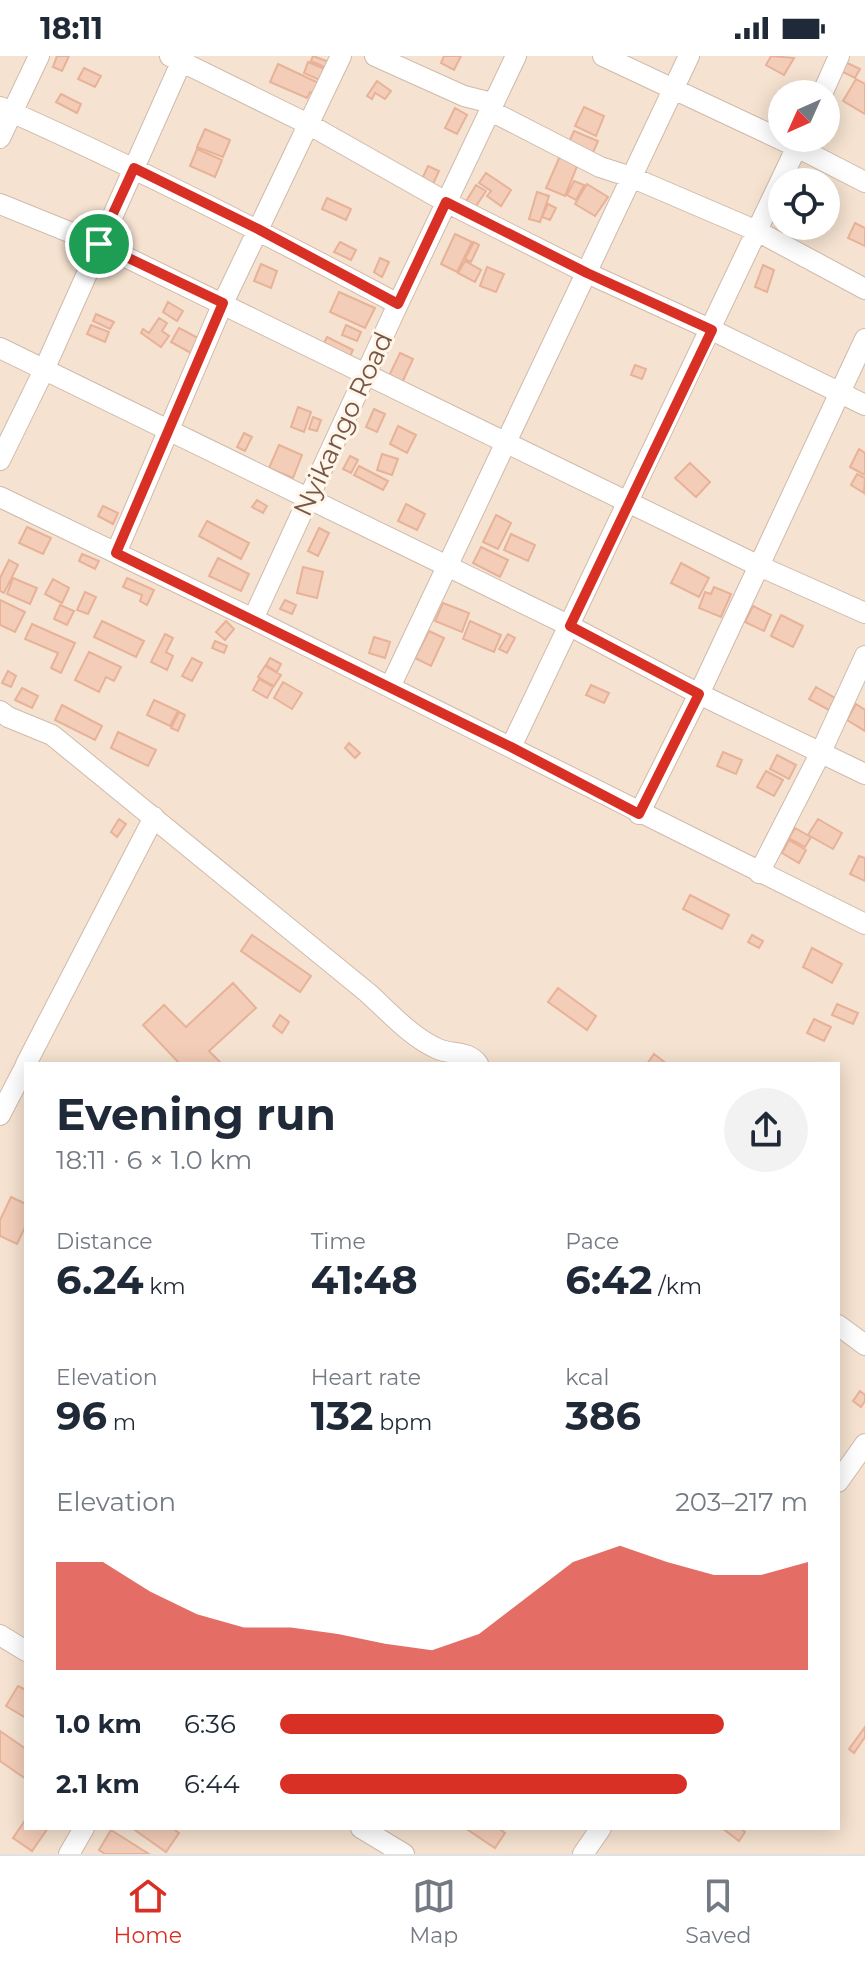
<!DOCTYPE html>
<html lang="en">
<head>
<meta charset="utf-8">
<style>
  body { margin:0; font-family:Montserrat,sans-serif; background:#f2f2f3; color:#1f2937; height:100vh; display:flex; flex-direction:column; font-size:30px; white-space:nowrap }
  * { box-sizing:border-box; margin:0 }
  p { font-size:26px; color:#747a83 }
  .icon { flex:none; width:44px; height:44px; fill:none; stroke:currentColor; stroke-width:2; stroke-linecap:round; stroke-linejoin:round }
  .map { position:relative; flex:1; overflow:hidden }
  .details { position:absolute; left:24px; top:1006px; width:816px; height:768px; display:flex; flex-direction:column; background:#fff; border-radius:0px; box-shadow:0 4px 20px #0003 }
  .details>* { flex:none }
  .needle { width:52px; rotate:225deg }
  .fabs { position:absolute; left:768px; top:24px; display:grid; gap:16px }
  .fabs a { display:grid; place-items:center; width:72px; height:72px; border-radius:50%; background:#fff; box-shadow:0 4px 20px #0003; font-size:40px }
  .pin { position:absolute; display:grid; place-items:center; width:68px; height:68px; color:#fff; margin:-34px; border:4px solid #fff; border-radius:50%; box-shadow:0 2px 8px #0007 }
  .round { display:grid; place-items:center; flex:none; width:84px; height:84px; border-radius:42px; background:#f2f2f3 }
  .head { display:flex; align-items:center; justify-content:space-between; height:136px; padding:0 32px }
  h1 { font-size:44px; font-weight:700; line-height:60px }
  .metrics { display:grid; grid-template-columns:repeat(3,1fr); gap:12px; height:136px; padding:8px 32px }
  .metrics div { display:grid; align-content:center }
  .metrics b { font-size:40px; font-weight:700 }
  .metrics small { font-size:22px; font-weight:400 }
  .metrics p { font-size:22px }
  .chart { height:224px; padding:16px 32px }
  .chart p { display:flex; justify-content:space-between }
  .chart svg { width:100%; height:144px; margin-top:8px; fill:#d93025; opacity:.7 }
  ul { padding:0 32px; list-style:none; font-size:26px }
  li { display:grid; grid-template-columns:128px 96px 1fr; align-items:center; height:60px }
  li i { height:20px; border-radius:10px; background:#d93025 }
  .status { display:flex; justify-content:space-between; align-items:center; height:56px; padding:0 40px; background:#fff; direction:ltr }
  .status svg { height:22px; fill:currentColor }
  .tabs { display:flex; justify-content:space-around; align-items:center; height:112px; border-top:2px solid #e0e1e3; background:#fff; font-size:22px; color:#747a83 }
  .tabs a { display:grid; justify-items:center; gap:4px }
  .tabs .on { color:#d93025 }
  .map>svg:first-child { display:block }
  .residential { fill:#f5e2d0; fill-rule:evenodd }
  .building { fill:#f3cdb8; stroke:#e7b298; stroke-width:2 }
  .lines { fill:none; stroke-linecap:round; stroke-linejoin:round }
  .minor-casing { stroke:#d0baab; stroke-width:22 }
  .minor { stroke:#fff; stroke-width:20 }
  .route-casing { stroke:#fff; stroke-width:16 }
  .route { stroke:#d93025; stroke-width:10 }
  .labels { text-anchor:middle; stroke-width:6; stroke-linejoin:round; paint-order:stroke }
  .street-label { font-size:26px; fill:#755647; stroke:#fff5e9 }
</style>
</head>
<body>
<div class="status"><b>18:11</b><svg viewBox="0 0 49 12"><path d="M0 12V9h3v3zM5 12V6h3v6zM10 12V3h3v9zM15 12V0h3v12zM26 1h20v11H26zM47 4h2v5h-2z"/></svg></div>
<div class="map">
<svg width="865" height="1798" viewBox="0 0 865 1798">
  <rect width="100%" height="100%" fill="#fdf1e2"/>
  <path class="residential" d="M0,0h865v1798h-865zM782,38h44v44h-44zM782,126h44v44h-44zM26,1008h812v764h-812z"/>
  <path class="building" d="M57,0h12l-7,15 -9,-4z
    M313,0l19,7 -3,6 -18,-8z
    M444,0h17l-7,14 -13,-7z
    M771,0l23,2 -10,17 -18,-10z
    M308,6l21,9 -5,11 -20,-9z
    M845,6l15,7 -5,9 -14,-7z
    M278,8l45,21 -5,10 -8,-3 -3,6 -37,-16z
    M84,12l17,8 -6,11 -17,-8z
    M856,23l9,5v30l-22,-13z
    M377,25l14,10 -6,8 -10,-6 -3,6 -5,-3z
    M61,38l20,10 -4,9 -21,-11z
    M584,51l20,9 -8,20 -21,-10z
    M455,52l12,7 -10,19 -12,-6z
    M205,73l25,11 -7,17 -26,-10z
    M574,75l24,10 -6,14 -24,-11z
    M197,93l25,11 -7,17 -25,-11z
    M560,100l18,8 -13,32 -19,-8z
    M428,110l11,5 -6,13 -11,-5z
    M486,117l25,17 -10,16 -14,-10 4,-5 -12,-8z
    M574,125l10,4 -8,15 -9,-5z
    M587,128l21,13 -13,19 -20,-12z
    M476,129l10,6 -12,18 -9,-6z
    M537,136l12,4 -9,26 -11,-3z
    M327,142l24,11 -5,11 -24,-11z
    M548,148l8,4 -6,12 -8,-3z
    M855,167l10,5v18l-17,-8z
    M455,178l17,8 -15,30 -16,-8z
    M340,186l16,8 -5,10 -17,-8z
    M474,186l5,3 -8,17 -6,-3z
    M380,202l9,4 -7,15 -8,-5z
    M465,205l16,9 -6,12 -17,-9z
    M261,208l16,7 -6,17 -17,-7z
    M763,209l11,5 -7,22 -12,-5z
    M487,211l17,7 -8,18 -16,-6z
    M339,236l36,16 -10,20 -35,-16z
    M168,246l15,9 -6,10 -14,-9z
    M96,258l18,8 -4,7 -17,-8z
    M159,262l8,5 -5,8 7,5 -8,11 -20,-14 2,-4 6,4z
    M91,269l18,7 -4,10 -18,-8z
    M346,269l15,7 -4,9 -15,-6z
    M179,272l19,10 -7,15 -20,-11z
    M327,281l26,13 -5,10 -26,-13z
    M400,297l13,6 -13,28 -13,-7z
    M635,309l11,4 -4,10 -11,-4z
    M298,351l13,5 -7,20 -13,-5z
    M374,353l11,5 -8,18 -11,-5z
    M313,361l8,3 -4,11 -8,-2z
    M398,370l18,9 -9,18 -17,-9z
    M244,377l8,4 -7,14 -8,-4z
    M279,389l23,10 -9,23 -24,-10z
    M859,393l6,4v22l-15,-8z
    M382,398l16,5 -6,16 -15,-5z
    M350,400l8,4 -7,13 -8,-4z
    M690,407l20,19 -14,15 -21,-19z
    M359,410l29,15 -5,9 -29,-15z
    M857,418l8,4 -1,15 -13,-8z
    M257,444l10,6 -4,7 -11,-6z
    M406,448l19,10 -8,16 -19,-9z
    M103,450l15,7 -5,11 -15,-8z
    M496,459l15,8 -13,26 -15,-7z
    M207,465l42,22 -8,16 -42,-23z
    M27,471l24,11 -8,16 -24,-11z
    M319,472l10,5 -11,23 -10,-5z
    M511,478l24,11 -7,16 -24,-11z
    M481,491l27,13 -8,17 -27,-14z
    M82,498l17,7 -4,8 -16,-8z
    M218,502l31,16 -8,17 -32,-15z
    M9,504l9,5 -14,28 -4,-2v-13z
    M681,507l28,15 -10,19 -28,-14z
    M303,511l20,5 -6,26 -20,-5z
    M13,522l24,10 -7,16 -23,-10z
    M127,522l27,12 -7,15 -7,-4 2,-6 -19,-8z
    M53,523l16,9 -7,15 -17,-9z
    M714,531l17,7 -10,23 -22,-9 6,-16 6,2z
    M85,536l11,5 -8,17 -11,-4z
    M0,544l25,12 -10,20 -15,-7z
    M285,544l11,5 -4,9 -12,-5z
    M443,547l26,10 -7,19 -27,-11z
    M60,549l14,6 -7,14 -13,-6z
    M753,550l18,9 -7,16 -19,-9z
    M781,559l22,11 -10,21 -22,-11z
    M102,565l42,20 -8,16 -42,-20z
    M226,565l8,8 -9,11 -9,-8z
    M470,565l31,14 -7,17 -31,-13z
    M32,568l43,19 -14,30 -10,-5 7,-15 -33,-14z
    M429,575l15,7 -13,28 -16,-8z
    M165,578l8,4 -7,14 7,4 -6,14 -16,-8z
    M508,578l7,4 -8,15 -8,-4z
    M374,581l16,5 -5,16 -16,-5z
    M215,585l12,5 -3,7 -12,-5z
    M89,596l32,15 -7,14 -8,-4 -7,15 -24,-12z
    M192,602l10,5 -10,18 -10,-5z
    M270,602l11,6 -4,8 -11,-7z
    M265,610l16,9 -7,11 -16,-9z
    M8,615l8,5 -5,11 -9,-4z
    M259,623l14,8 -6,11 -14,-8z
    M283,626l19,11 -10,16 -18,-11z
    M591,629l18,8 -5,10 -18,-8z
    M816,631l19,11 -6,12 -20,-11z
    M22,632l16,8 -6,12 -17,-8z
    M154,644l24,11 -8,15 -23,-11z
    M856,648l9,6v21l-18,-11z
    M62,649l40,21 -7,14 -40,-20z
    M179,656l6,3 -7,16 -7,-3z
    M118,676l38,18 -8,16 -37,-18z
    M349,687l11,10 -5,5 -10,-10z
    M723,696l19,8 -6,14 -19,-8z
    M777,699l19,10 -7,14 -19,-10z
    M766,715l17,9 -9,16 -17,-9z
    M119,763l7,5 -9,13 -6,-5z
    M818,763l24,14 -9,16 -25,-14z
    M795,772l16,9 -6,10 -16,-9z
    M789,784l17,10 -7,13 -17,-10z
    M859,800l6,2v23l-15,-7z
    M690,839l39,20 -7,14 -39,-20z
    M252,879l59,41 -11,16 -59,-41z
    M752,879l11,6 -4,7 -11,-6z
    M812,892l30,16 -10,19 -29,-16z
    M233,927l23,25 -47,43 13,13h-42l-37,-39 21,-20 22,22z
    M558,932l38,28 -9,14 -39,-28z
    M837,948l21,9 -5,11 -21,-9z
    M280,959l9,7 -7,11 -9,-7z
    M814,963l17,8 -7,14 -17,-8z
    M654,998l13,10h-20z
    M11,1141l15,7v21l-9,19 -17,-8v-16z
    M860,1335l5,4v6l-4,6 -8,-6z
    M18,1630l8,4v28l-20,-12z
    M865,1671v10l-11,16 -5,-4z
    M0,1675l26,18v30l-26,-18z
    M26,1763v9h22l-16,23 -19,-13z
    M132,1772h40l7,5 -13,19z
    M465,1772h33l7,5 -10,15z
    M722,1772h18l5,4 -6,9z
    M111,1774l38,24h-44l-6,-4z"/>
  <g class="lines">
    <defs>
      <path id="minor" d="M170,0l138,68 138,78 141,71 125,57 153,75
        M375,0l89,40 28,7
        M603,0l194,91 68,35
        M822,38l17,-38
        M0,51c136,60 267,127 398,197
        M489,54l111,57 31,10 126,54 108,58
        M0,82l39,-82
        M0,148l99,40 660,322 106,47
        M0,292l570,278 129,68 166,80
        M0,404l44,-90 140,-314
        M0,441l253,122 612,305
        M116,497l107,-250 118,-247
        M253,563l145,-315 118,-248
        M390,631l299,-631
        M0,655l8,6 44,18 316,258c22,20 43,44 70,56 13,6 30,1 40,15
        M511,691l290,-609
        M639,758l60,-120 166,-355
        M759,817l61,-119 45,-98
        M26,1008l128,-247
        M0,1059l26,-50
        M838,1269l27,20
        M838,1426l27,-38
        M0,1579l26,16
        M361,1772l43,26
        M69,1798l15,-26
        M583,1798l18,-26"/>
    </defs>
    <use href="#minor" class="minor-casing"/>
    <use href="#minor" class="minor"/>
  </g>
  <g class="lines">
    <defs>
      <path id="route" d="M134,112l124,61 140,75 48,-102 141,71 125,57 -142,296 129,68 -60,120 -128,-67 -395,-194 107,-250 -124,-59z"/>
    </defs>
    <use href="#route" class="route-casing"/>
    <use href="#route" class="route"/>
  </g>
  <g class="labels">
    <g class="street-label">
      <text transform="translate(343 368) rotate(-65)" y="9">Nyikango Road</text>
    </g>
  </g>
</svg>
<div class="fabs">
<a><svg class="needle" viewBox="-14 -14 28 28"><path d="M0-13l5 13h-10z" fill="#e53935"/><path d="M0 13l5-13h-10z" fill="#747a83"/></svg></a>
<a><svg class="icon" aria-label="locate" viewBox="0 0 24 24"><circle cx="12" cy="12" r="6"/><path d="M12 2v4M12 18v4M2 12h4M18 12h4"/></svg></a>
</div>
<div class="pin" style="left:99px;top:188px;background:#1e9e55"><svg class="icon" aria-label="arrive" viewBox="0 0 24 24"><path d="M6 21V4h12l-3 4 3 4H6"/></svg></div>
<section class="details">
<div class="head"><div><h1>Evening run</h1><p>18:11 · 6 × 1.0 km</p></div><a class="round"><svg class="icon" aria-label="share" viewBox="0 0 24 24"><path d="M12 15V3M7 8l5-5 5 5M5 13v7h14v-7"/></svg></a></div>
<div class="metrics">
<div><p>Distance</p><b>6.24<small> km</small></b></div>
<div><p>Time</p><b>41:48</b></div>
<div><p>Pace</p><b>6:42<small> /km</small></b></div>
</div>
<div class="metrics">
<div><p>Elevation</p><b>96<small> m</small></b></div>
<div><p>Heart rate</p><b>132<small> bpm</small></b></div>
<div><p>kcal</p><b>386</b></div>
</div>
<div class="chart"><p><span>Elevation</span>203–217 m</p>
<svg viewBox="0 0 160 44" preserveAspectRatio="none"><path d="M0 44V11L10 11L20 20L30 27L40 31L50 31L60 33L70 36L80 38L90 33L100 22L110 11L120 6L130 11L140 15L150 15L160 11V44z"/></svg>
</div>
<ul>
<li><b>1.0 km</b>6:36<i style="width:84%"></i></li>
<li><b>2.1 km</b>6:44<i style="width:77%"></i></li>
</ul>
</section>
</div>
<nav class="tabs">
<a class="on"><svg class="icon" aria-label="home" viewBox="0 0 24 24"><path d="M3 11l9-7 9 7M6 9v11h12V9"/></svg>Home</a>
<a><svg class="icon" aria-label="map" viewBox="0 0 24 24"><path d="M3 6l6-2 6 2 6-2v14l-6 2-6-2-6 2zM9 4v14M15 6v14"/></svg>Map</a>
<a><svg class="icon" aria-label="saved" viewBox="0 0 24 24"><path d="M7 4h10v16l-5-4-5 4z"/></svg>Saved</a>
</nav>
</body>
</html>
